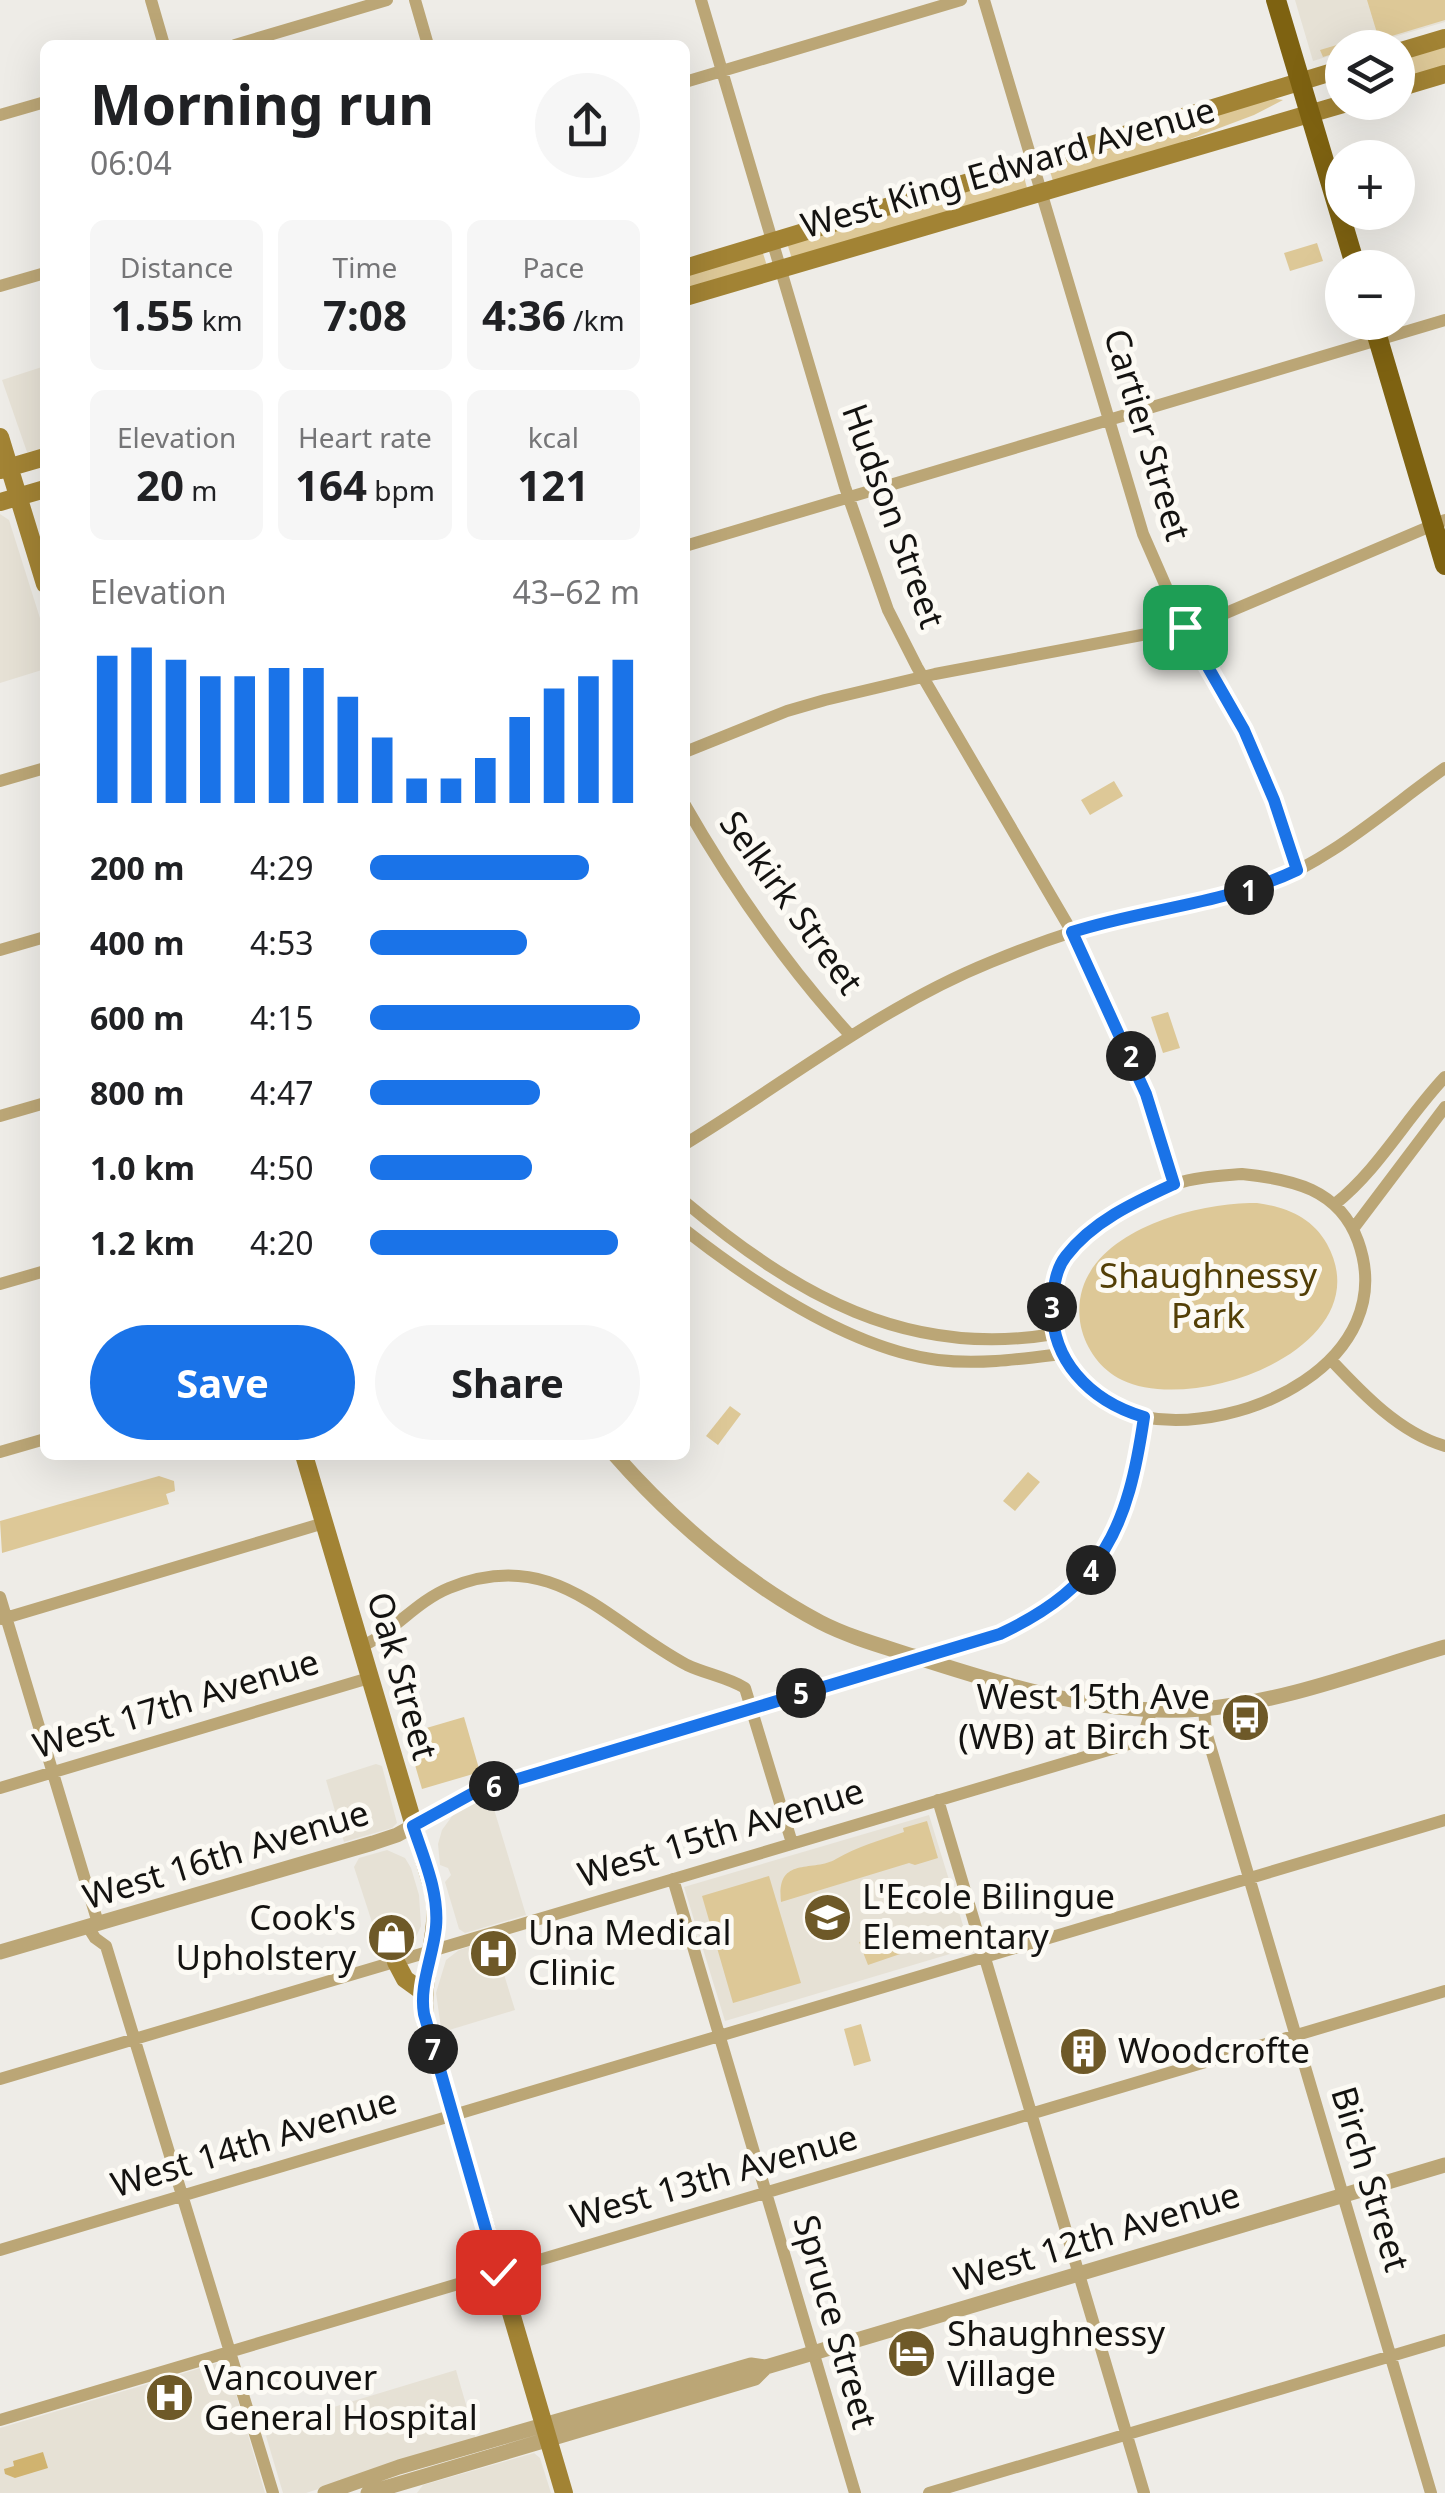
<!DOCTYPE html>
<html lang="en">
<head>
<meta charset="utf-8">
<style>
  body { margin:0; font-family:"Noto Sans",sans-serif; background:#f6f6f6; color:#202124; height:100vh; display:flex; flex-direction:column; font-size:38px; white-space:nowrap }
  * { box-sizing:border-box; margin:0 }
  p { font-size:32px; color:#757577 }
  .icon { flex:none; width:55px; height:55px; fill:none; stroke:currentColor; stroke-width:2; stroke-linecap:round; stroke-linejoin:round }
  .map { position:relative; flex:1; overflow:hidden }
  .drawer { position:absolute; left:40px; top:40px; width:650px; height:1420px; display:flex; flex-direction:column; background:#fff; border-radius:15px; box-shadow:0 10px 40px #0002 }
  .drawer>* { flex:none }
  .controls { position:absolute; left:1325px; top:30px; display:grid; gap:20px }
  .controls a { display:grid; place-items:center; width:90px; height:90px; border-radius:50%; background:#fff; box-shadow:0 10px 40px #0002; font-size:50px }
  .pin { position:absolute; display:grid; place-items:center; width:85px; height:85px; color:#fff; margin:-42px; border-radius:20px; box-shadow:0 5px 15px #0006 }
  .km { position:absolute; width:50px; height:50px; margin:-25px; border-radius:50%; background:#222; color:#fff; font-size:28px; line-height:50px; text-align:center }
  .round { display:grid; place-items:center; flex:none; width:105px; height:105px; border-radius:52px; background:#f6f6f6 }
  .head { display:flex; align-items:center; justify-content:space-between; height:170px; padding:0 50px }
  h1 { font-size:55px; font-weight:700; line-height:75px }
  .metrics { display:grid; grid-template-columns:repeat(3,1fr); gap:15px; height:170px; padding:10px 50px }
  .metrics div { display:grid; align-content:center; border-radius:15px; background:#f6f6f6; text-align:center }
  .metrics b { font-size:42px; font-weight:700 }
  .metrics small { font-size:28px; font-weight:400 }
  .metrics p { font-size:28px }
  .chart { height:280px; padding:20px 50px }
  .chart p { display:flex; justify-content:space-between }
  .chart svg { width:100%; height:180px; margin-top:10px; stroke:#1a73e8; stroke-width:6 }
  .primary-button { display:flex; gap:20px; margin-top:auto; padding:20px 50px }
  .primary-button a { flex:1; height:115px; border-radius:60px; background:#1a73e8; color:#fff; font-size:40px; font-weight:700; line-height:115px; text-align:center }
  .primary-button a+a { background:#f6f6f6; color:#202124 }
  ul { padding:0 50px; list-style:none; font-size:32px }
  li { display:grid; grid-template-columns:160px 120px 1fr; align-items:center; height:75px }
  li i { height:25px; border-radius:12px; background:#1a73e8 }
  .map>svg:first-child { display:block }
  .built { fill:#e6e1d5 }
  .green { fill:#ddc897 }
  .water { fill:#d0b36f }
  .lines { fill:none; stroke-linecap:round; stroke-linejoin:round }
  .minor { stroke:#bba676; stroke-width:12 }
  .tertiary { stroke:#bba676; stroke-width:15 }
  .secondary { stroke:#a28334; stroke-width:18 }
  .trunk { stroke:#7e6211; stroke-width:20 }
  .route-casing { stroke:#fff; stroke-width:20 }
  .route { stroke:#1a73e8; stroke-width:12 }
  .labels { text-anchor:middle; stroke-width:10; stroke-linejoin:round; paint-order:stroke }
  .street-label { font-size:35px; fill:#141311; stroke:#fcfaf4 }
  .park-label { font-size:35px; fill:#533f06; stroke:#fcfaf4 }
  .poi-label { font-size:35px; fill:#141311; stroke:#fcfaf4; text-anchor:start }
</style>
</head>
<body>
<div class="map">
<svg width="1445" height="2493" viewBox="0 0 1445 2493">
  <rect width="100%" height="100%" fill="#eeece7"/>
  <path class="built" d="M1295,0h150v22l-86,25 -17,1v4l-29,9z
    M45,366v83l-18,3 -25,-72z
    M0,514l9,6 36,114v35l-45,14z
    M376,1764l6,2 15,57 -5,5 -48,14 -18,-62z
    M490,1796l36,119 -61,18 -6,-4 -14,-47 6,-7 -3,-7 -8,-3 -2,-21 4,-14 16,-22z
    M929,1815l41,133 -245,73 -41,-134z
    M387,1850l18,8 6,10 8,27 2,31 -9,20 -29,10 -29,-89 5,-9z
    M493,1939l22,71 -69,21 -5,-3 -5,-35 10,-33 13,-10z
    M221,2362l7,5 37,126h-265v-65z
    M456,2370l20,69 -170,54h-23l-17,-57 6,-6 -1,-4z
    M534,2453l6,5 11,35h-134l6,-8z"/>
  <path class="green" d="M1367,0h78v20l-90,27 -13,1v3l-19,6 -3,-7 57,-17z
    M1445,43v25l-47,14v-22z
    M1271,98l12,2 -29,15 -85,32 -116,34 -5,-16z
    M1023,173l4,15 -235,71 -5,-16z
    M1317,243l6,18 -33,10 -6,-18z
    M762,250l5,16 -82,26v-19z
    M1114,781l9,15 -33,19 -9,-15z
    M1168,1012l12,36 -17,5 -12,-36z
    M1257,1203c29,4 55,14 70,41 56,102 -131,172 -205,136 -21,-10 -36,-31 -41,-53 -18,-90 110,-125 176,-124z
    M730,1406l11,8 -23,31 -12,-9z
    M1028,1472l12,10 -25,29 -12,-10z
    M159,1476l15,5 1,10 -9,3 3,10 -167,49 -2,-32z
    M464,1717l16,55 -58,17 -16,-55z
    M927,1821l11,37 -23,7 -6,-2 -128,39c-5,-47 31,-29 55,-43 21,-12 44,-19 68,-27l-1,-4z
    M769,1876l32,107 -68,20 -31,-107z
    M899,1933l7,19 -38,13 -9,-23z
    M861,2024l10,37 -17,5 -10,-37z"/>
  <path class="water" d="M43,2452l5,16 -33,10 -10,-4 -1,-5 10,-3 -1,-5z"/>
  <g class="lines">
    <path class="minor" d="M151,0l13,45
      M415,0l13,45
      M701,0l144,487 43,123 29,57 162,277 67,149 29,91
      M984,0l159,534 35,80 66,116 30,70 23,70
      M235,45l152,-45
      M685,82l276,-82
      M0,115l45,-13
      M0,286l45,-13
      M685,546l760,-226
      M685,752l102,-41 38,-11 110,-26 265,-50 245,-104
      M0,781l45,-13
      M685,805c47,82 101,160 165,230
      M0,950l45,-13
      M0,1116l45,-13
      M685,1144c102,-62 195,-137 306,-182 46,-19 95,-36 144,-48 42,-9 84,-13 125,-27 68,-24 127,-78 185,-119
      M1242,1174c50,5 97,15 116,67 43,120 -116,195 -215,176 -49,-9 -91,-56 -91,-106 0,-66 66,-108 123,-127 21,-7 44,-8 67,-10z
      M685,1202c110,92 221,157 369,132
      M1335,1204c44,-35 72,-87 110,-127
      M1353,1229l92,-122
      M685,1230c68,53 166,119 253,130 41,5 83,-1 123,-6
      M0,1284l45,-13
      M1332,1361c31,33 68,72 113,85
      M0,1452l45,-13
      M0,1597l98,326
      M2,1619l322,-96
      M360,1647c33,-14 55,-45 89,-59 105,-43 157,34 238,77 19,9 40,12 58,23l47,155
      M920,1658c148,-37 202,-88 224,-241
      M1204,1709l2,23 225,761
      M0,1788l369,-110
      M938,1800l206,693
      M673,1879l182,614
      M88,1927l7,11 11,8 167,547
      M0,2079l1132,-336 13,-13 7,-21
      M0,2250l1445,-430
      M0,2420l1445,-429
      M929,2493l516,-153"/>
    <path class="tertiary" d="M615,1455c57,65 128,126 205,167 29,15 62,24 93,34 92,30 191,61 289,53 83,-7 164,-39 243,-62
      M0,1952l373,-109 24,-8 78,-43 445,-134
      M325,2493l74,-26 352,-102 15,2
      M368,2493l387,-115 11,-11 679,-202"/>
    <path class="secondary" d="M1398,52l47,-14
      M1398,88l47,-14
      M685,268l657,-199
      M685,297l665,-195
      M0,437l45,147
      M0,470l45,-13
      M0,502l45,-13
      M304,1455l129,435c10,46 -16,88 -7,134l138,469
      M396,1962l9,17 18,13"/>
    <path class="trunk" d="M1276,0l80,268
      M1373,322l72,243"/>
  </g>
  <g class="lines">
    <defs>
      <path id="route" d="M498,2272l-74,-258c-5,-29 9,-57 12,-87 3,-35 -12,-68 -23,-101l62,-34 525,-158c104,-49 128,-107 144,-217 -54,-16 -96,-58 -91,-117 1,-15 3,-31 13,-44 27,-35 69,-54 108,-72l-28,-90 -74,-162c75,-24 154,-28 225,-62l-23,-70 -30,-70 -59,-103"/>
    </defs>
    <use href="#route" class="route-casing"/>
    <use href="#route" class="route"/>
  </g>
  <defs>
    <symbol id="bus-disc" viewBox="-11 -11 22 22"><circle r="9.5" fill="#6e5928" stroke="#fcfaf4"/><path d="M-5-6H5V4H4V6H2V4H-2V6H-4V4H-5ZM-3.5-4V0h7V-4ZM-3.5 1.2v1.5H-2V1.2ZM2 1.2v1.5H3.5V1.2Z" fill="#fff"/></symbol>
    <symbol id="school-disc" viewBox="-11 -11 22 22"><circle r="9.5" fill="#6e5928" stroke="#fcfaf4"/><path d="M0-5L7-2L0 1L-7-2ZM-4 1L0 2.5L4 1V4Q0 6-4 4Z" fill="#fff"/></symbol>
    <symbol id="shop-disc" viewBox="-11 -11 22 22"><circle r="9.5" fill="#6e5928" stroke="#fcfaf4"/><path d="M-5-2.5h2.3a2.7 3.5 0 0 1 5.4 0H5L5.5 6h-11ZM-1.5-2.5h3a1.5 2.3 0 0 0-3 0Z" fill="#fff"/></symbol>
    <symbol id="hospital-disc" viewBox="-11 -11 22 22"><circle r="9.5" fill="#6e5928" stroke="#fcfaf4"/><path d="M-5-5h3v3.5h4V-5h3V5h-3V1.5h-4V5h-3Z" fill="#fff"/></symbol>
    <symbol id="building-disc" viewBox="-11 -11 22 22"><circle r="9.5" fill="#6e5928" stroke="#fcfaf4"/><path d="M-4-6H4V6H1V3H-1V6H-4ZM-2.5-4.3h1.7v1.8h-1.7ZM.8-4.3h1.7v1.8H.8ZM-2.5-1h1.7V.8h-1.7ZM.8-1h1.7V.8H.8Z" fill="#fff"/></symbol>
    <symbol id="hotel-disc" viewBox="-11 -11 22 22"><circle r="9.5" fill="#6e5928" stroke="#fcfaf4"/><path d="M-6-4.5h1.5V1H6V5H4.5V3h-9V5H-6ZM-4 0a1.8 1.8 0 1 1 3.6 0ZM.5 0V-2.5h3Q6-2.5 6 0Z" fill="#fff"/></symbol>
  </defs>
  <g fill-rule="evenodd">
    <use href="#bus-disc" x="1218" y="1690" width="55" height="55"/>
    <use href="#school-disc" x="800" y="1890" width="55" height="55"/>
    <use href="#shop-disc" x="364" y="1910" width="55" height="55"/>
    <use href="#hospital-disc" x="466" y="1926" width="55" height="55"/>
    <use href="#building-disc" x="1056" y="2024" width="55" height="55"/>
    <use href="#hotel-disc" x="884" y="2326" width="55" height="55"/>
    <use href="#hospital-disc" x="142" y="2370" width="55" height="55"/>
  </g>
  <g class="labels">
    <g class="street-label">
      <text transform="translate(1008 168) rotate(-16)" y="12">West King Edward Avenue</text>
      <text transform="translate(1147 435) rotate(73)" y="12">Cartier Street</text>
      <text transform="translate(893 516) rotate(70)" y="12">Hudson Street</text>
      <text transform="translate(791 903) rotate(54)" y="12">Selkirk Street</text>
      <text transform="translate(402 1676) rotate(74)" y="12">Oak Street</text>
      <text transform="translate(176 1704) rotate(-17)" y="12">West 17th Avenue</text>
      <text transform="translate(721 1833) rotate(-17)" y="12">West 15th Avenue</text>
      <text transform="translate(226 1855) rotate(-17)" y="12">West 16th Avenue</text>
      <text transform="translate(254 2143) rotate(-17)" y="12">West 14th Avenue</text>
      <text transform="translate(714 2177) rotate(-16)" y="12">West 13th Avenue</text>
      <text transform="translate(1370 2179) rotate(73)" y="12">Birch Street</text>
      <text transform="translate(1097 2237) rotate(-17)" y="12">West 12th Avenue</text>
      <text transform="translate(835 2322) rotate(74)" y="12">Spruce Street</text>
    </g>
    <g class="park-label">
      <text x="1208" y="1288">Shaughnessy<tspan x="1208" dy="40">Park</tspan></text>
    </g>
    <g class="poi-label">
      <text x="1210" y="1709" text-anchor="end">West 15th Ave<tspan x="1210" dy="40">(WB) at Birch St</tspan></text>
      <text x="862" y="1909">L'Ecole Bilingue<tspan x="862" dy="40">Elementary</tspan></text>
      <text x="356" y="1930" text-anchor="end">Cook's<tspan x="356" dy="40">Upholstery</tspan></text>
      <text x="528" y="1945">Una Medical<tspan x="528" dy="40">Clinic</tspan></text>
      <text x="1118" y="2063">Woodcrofte</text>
      <text x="947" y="2346">Shaughnessy<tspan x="947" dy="40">Village</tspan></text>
      <text x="204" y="2390">Vancouver<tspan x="204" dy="40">General Hospital</tspan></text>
    </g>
  </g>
</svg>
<div class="controls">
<a><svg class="icon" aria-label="layers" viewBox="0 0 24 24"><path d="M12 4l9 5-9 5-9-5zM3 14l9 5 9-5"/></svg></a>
<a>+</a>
<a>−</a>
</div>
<div class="pin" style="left:1185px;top:627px;background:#1e9e55"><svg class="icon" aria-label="arrive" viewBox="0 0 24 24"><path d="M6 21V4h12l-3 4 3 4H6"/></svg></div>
<div class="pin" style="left:498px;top:2272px;background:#d93025"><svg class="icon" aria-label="check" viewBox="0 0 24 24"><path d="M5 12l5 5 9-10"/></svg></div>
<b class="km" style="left:1249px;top:890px">1</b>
<b class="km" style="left:1131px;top:1056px">2</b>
<b class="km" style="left:1052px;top:1307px">3</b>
<b class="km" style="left:1091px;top:1570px">4</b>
<b class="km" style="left:801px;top:1693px">5</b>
<b class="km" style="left:494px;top:1786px">6</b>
<b class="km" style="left:433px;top:2049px">7</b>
<section class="drawer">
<div class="head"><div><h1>Morning run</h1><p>06:04</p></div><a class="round"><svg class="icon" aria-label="share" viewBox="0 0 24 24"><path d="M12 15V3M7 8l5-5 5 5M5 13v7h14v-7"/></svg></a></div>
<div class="metrics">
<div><p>Distance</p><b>1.55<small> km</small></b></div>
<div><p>Time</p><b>7:08</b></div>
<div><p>Pace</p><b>4:36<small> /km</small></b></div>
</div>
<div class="metrics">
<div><p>Elevation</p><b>20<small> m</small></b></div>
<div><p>Heart rate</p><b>164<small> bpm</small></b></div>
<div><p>kcal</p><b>121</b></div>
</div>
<div class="chart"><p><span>Elevation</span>43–62 m</p>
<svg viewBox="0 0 160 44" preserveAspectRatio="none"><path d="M5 44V8M15 44V6M25 44V9M35 44V13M45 44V13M55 44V11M65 44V11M75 44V18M85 44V28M95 44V38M105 44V38M115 44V33M125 44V23M135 44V16M145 44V13M155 44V9"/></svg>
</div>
<ul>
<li><b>200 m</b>4:29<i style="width:81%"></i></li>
<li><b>400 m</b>4:53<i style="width:58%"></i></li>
<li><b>600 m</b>4:15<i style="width:100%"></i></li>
<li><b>800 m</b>4:47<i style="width:63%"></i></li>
<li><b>1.0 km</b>4:50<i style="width:60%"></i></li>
<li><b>1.2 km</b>4:20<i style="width:92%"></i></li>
</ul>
<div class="primary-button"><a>Save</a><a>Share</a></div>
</section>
</div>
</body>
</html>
